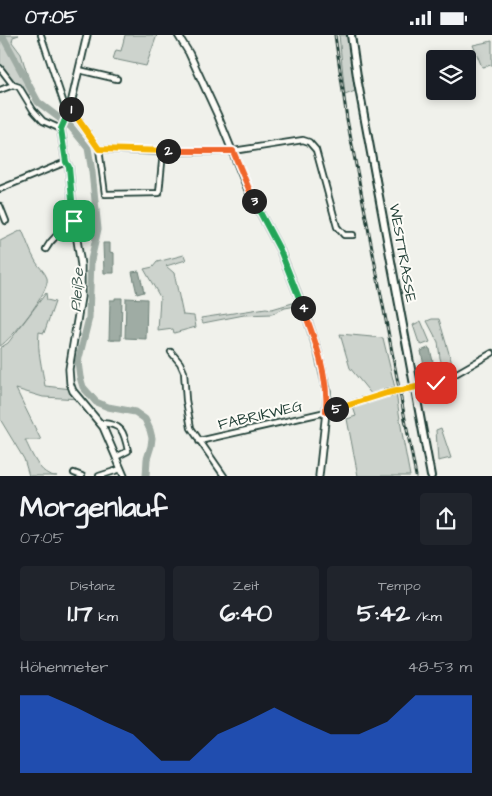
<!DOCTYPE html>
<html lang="de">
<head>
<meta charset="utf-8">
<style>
  body { margin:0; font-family:"Architects Daughter",sans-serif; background:#20242c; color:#f1f3f6; height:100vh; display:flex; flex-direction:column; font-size:19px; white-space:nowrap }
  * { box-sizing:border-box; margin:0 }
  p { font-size:16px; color:#9ea1a6 }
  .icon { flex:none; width:28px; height:28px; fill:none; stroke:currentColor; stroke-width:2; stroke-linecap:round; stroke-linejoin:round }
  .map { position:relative; height:441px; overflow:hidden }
  .side { display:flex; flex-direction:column; background:#171b24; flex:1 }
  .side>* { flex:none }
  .buttons { position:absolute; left:426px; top:15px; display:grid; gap:10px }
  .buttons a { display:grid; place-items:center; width:50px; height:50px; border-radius:5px; background:#171b24; box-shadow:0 2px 8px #0003; font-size:25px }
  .pin { position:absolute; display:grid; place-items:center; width:42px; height:42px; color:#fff; margin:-21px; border-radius:10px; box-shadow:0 2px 8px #0006 }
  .km { position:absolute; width:25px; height:25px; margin:-12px; border-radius:50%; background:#222; color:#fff; font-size:14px; line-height:25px; text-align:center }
  .round { display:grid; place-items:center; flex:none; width:52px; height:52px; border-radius:5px; background:#20242c }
  .headline { display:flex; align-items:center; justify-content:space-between; height:85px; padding:0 20px }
  h1 { font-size:28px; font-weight:700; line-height:38px }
  .stats { display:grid; grid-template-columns:repeat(3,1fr); gap:8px; height:85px; padding:5px 20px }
  .stats div { display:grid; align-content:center; border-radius:5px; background:#20242c; text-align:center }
  .stats b { font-size:25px; font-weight:700 }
  .stats small { font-size:14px; font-weight:400 }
  .stats p { font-size:14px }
  .chart { height:140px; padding:10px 20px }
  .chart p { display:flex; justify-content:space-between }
  .chart svg { width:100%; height:90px; margin-top:5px; fill:#2563eb; opacity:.7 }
  .status { display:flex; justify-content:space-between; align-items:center; height:35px; padding:0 25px; background:#171b24; direction:ltr }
  .status svg { height:14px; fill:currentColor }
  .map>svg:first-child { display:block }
  .green { fill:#cdd3cd; stroke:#768880 }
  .water { fill:#9faca4; stroke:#6c8077 }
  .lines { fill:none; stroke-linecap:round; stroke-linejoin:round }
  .river { stroke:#9faca4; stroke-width:7 }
  .minor-casing { stroke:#1f3d34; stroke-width:8 }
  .tertiary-casing { stroke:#1f3d34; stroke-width:9 }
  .secondary-casing { stroke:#1f3d34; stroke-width:10 }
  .minor { stroke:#fdfcf7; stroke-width:4.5 }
  .tertiary { stroke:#fdfcf7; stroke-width:5.5 }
  .secondary { stroke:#fdfcf7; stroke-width:6 }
  .rail-casing { stroke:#1f3d34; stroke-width:3 }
  .rail { stroke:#fdfcf7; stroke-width:1; stroke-dasharray:4; stroke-linecap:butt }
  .secondary-bridge-casing { stroke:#1f3d34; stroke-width:10; stroke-linecap:butt }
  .secondary-bridge { stroke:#fdfcf7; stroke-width:6 }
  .split-1-casing { stroke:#fff; stroke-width:10 }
  .split-2-casing { stroke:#fff; stroke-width:10 }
  .split-3-casing { stroke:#fff; stroke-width:10 }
  .split-4-casing { stroke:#fff; stroke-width:10 }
  .split-5-casing { stroke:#fff; stroke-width:10 }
  .split-6-casing { stroke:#fff; stroke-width:10 }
  .split-1 { stroke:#22a559; stroke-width:6 }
  .split-2 { stroke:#f5b400; stroke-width:6 }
  .split-3 { stroke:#f0652b; stroke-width:6 }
  .split-4 { stroke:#22a559; stroke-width:6 }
  .split-5 { stroke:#f0652b; stroke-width:6 }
  .split-6 { stroke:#f5b400; stroke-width:6 }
  .labels { text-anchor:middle; stroke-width:4; stroke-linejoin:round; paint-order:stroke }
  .street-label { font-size:15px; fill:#1f3d34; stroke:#fdfcf7 }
  .water-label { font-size:16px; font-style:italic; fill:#455e56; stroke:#fdfcf7 }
</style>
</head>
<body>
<div class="status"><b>07:05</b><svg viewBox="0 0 49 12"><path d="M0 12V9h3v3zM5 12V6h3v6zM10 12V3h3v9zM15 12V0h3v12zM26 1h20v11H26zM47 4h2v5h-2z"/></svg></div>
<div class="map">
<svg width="492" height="441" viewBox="0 0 492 441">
  <rect width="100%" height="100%" fill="#f0f1eb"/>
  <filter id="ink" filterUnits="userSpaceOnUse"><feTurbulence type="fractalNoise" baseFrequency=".02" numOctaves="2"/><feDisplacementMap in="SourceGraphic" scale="10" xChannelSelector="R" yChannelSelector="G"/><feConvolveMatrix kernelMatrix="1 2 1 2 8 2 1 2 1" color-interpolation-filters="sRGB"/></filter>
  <g filter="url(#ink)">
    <path class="green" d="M0,0h19l-6,2 -1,5 9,12 12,39 -8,4 -6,-10 -6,-2 -13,-17z
      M125,0h32l-11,31 -33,-7 3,-9 5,1z
      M339,0h8l8,56 -10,4z
      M492,6v24l-10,2 -9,-22z
      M22,195c5,11 8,22 14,32 3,5 9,10 11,16 4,13 -36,62 -47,68v-105z
      M184,220l2,5 -20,6 8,7 9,42 11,1 2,11 -22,6 -1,-4 -15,2 2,-34 -16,-28 9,-2 4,-5z
      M46,258l1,7 8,2 -11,31 -5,-1c-2,19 3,35 6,54l27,3 8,10 -37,-2 -27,-8 25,51h-16c7,13 14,36 32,36h-28l-5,-17 -24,-40v-71l8,-5z
      M296,267v4l-11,2 -13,6 -28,1 -41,8 -2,-5 65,-10 6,1z
      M432,284h7l16,55 -6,2 -4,-2 -5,-16 -2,-16 -11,-21z
      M421,286l9,21 -8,3 -3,-2 -6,-18z
      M340,299l43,4 12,50 -23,7 -22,-27z
      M396,358l7,46 7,37h-52l-11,-57 9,-3 -3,-9z
      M441,393l10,30 -13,3 -2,-31z"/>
    <path class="water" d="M103,208h7v9l4,1v20h-10z
      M139,236l5,21 -7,2 -5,-22z
      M115,263h7l-1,42h-12l1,-40h5z
      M126,263l21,1 -1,40 -21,-1z
      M428,313l2,1 5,21 -5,4 -5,-3 -4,-20z"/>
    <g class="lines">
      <path class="river" d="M2,0l36,67 33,25 17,21 4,24 6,57 -7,31 -2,58 -11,44 2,15 3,10 13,15 12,5 27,5 10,7 5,11 2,8 -1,8 -4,13 -1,17"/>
      <defs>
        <path id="minor" d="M41,0l23,69 6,4 29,41 6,45 54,-1 4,-41
          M0,33l13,17 6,2 14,23 10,11 18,8
          M79,35l38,9
          M0,55l13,-5
          M99,114l64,3 70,-1 70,-11 6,2 7,8 21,77 7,8h9
          M0,154l66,-27
          M0,171l6,15
          M46,214c6,-12 18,-19 28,-27
          M171,317l9,11 4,9 2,28 5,28 33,48
          M101,388c21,1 23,8 27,28l-12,6
          M199,406l127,-29 61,-19 49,-10 14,-6 42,-24
          M74,438l8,3
          M99,441l22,-7"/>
        <path id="tertiary" d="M87,0l-17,73 -9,21 5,33 3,5 5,54 7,44v32l-12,72 1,14 3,8 30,36 21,49
          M178,0l11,18 29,63 30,74 32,60 26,65 12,37 9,39 -1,21 -7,64"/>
        <path id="secondary" d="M351,0l7,48 56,302
          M415,354l16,87"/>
      </defs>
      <use href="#minor" class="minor-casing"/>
      <use href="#tertiary" class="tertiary-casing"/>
      <use href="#secondary" class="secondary-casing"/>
      <use href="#minor" class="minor"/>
      <use href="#tertiary" class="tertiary"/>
      <use href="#secondary" class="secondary"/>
      <defs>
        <path id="rail" d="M335,0l12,84 69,357"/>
      </defs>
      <use href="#rail" class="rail-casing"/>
      <use href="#rail" class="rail"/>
      <defs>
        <path id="secondary-bridge" d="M414,350l1,4"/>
      </defs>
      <use href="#secondary-bridge" class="secondary-bridge-casing"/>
      <use href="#secondary-bridge" class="secondary-bridge"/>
    </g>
  </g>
  <g class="lines" filter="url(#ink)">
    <defs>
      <path id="split-1" d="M71,74l-1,-1 -9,21 5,33 3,5 5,54"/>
      <path id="split-2" d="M71,74l28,40 69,2"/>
      <path id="split-3" d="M168,116h65l21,50"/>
      <path id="split-4" d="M254,166l26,49 23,58"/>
      <path id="split-5" d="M303,273c12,32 26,69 23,104l10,-3"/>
      <path id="split-6" d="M336,374l51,-16 49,-10"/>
    </defs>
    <use href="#split-1" class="split-1-casing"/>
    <use href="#split-2" class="split-2-casing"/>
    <use href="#split-3" class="split-3-casing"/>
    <use href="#split-4" class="split-4-casing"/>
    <use href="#split-5" class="split-5-casing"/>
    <use href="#split-6" class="split-6-casing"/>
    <use href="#split-1" class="split-1"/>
    <use href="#split-2" class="split-2"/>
    <use href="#split-3" class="split-3"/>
    <use href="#split-4" class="split-4"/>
    <use href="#split-5" class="split-5"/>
    <use href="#split-6" class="split-6"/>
  </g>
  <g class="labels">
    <g class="street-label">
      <text transform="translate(403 218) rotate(80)" y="5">WESTTRASSE</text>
      <text transform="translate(260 380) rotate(-13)" y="5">FABRIKWEG</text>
    </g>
    <g class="water-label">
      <text transform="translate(76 255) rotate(-87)" y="6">Pleiße</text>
    </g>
  </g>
</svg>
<div class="buttons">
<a><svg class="icon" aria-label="layers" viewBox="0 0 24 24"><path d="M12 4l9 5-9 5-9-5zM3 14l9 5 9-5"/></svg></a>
</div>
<div class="pin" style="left:74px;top:186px;background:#1e9e55"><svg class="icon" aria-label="arrive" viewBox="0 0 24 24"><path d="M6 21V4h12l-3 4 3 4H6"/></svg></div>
<div class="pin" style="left:436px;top:348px;background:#d93025"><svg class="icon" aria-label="check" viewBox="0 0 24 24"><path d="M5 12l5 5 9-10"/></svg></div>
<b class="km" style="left:71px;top:74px">1</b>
<b class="km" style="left:168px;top:116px">2</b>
<b class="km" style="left:254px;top:166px">3</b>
<b class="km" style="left:303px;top:273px">4</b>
<b class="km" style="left:336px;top:374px">5</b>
</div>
<section class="side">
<div class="headline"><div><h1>Morgenlauf</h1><p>07:05</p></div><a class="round"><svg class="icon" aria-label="share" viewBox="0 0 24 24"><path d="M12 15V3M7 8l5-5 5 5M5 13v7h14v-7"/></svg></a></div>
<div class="stats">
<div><p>Distanz</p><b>1.17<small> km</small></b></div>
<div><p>Zeit</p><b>6:40</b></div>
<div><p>Tempo</p><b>5:42<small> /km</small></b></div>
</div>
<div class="chart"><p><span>Höhenmeter</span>48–53 m</p>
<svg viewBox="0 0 160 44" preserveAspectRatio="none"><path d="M0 44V6L10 6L20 12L30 19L40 25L50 38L60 38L70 25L80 19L90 12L100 19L110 25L120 25L130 19L140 6L150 6L160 6V44z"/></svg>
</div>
</section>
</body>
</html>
